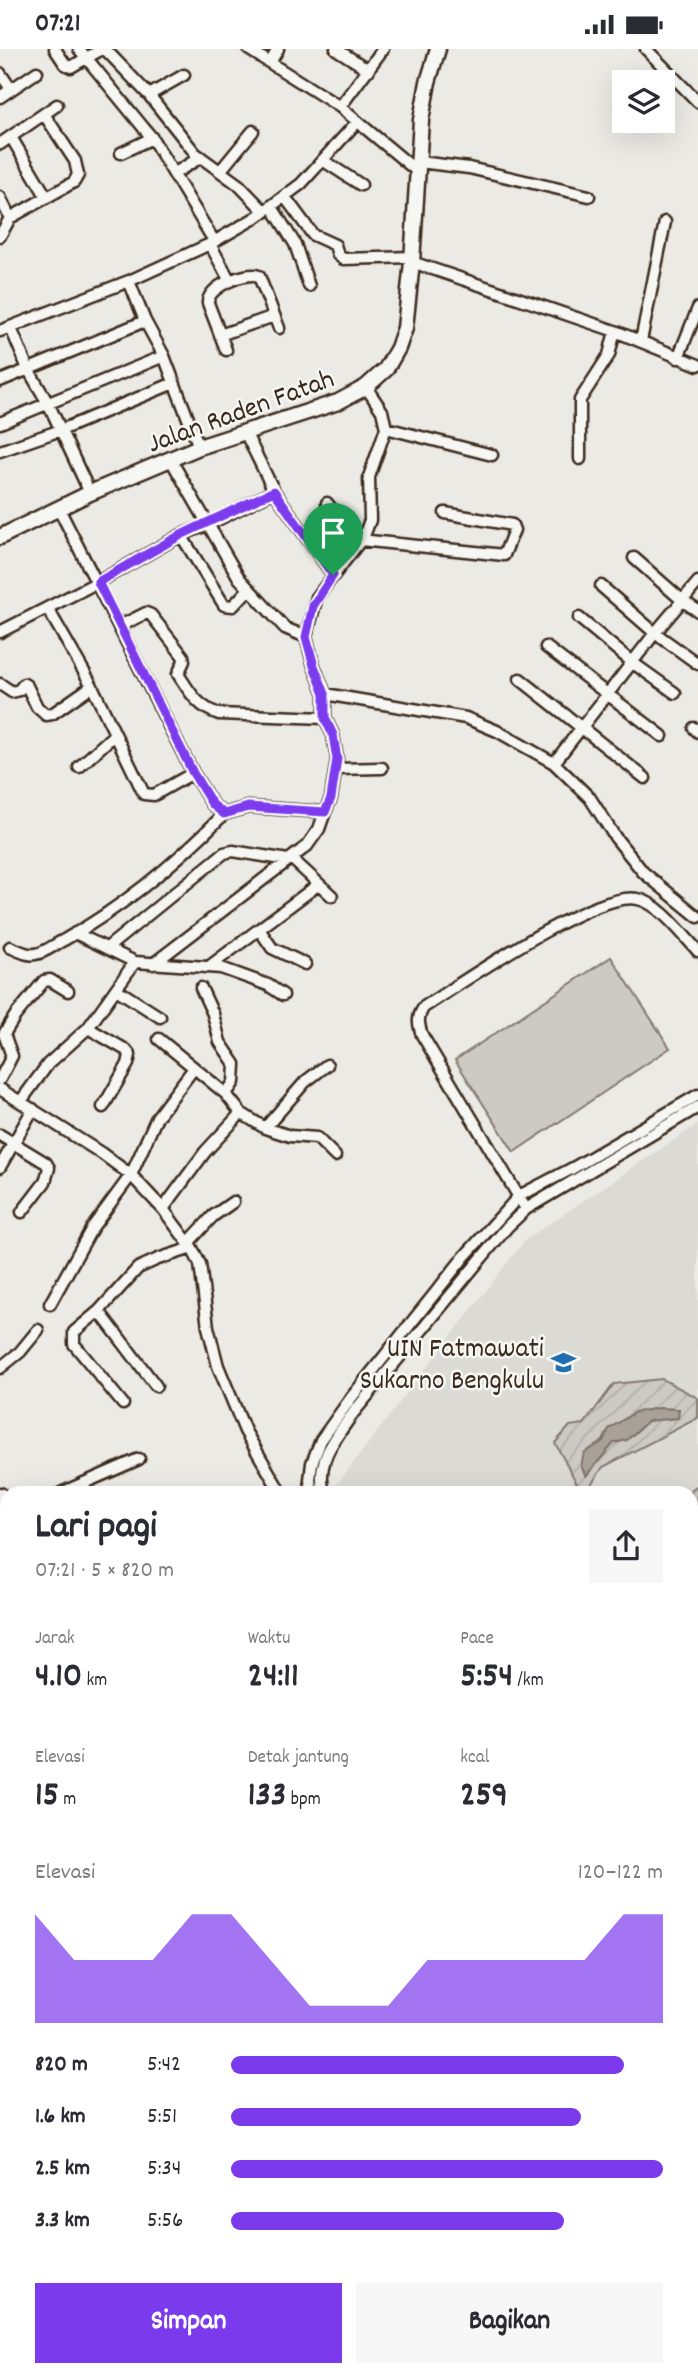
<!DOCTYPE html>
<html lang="id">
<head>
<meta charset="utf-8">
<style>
  body { margin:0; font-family:Dekko,sans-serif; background:#f7f7f7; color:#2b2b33; height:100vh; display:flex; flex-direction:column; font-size:26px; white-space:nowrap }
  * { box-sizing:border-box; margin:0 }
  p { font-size:23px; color:#7c7c81 }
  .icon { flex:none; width:38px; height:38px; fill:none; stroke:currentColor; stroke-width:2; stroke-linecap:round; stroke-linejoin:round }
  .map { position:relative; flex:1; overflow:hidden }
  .sheet { position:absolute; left:0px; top:1437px; width:698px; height:891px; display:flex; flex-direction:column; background:#fff; border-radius:21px 21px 0 0; box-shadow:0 7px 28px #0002 }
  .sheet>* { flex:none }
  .controls { position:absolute; left:612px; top:21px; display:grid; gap:14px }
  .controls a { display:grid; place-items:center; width:63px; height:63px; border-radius:0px; background:#fff; box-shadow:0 7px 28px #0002; font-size:35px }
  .pin { position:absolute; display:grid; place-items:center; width:60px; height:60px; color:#fff; margin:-72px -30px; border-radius:50% 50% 50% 0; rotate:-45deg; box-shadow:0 0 7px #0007 }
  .pin .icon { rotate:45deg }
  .round { display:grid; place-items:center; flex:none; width:74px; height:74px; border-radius:0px; background:#f7f7f7 }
  .overview { display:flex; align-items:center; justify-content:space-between; height:119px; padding:0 35px }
  h1 { font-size:38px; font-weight:700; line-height:52px }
  .figures { display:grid; grid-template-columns:repeat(3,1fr); gap:10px; height:119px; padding:7px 35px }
  .figures div { display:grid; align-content:center }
  .figures b { font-size:35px; font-weight:700 }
  .figures small { font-size:19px; font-weight:400 }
  .figures p { font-size:19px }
  .chart { height:196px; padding:14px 35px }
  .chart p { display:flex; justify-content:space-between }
  .chart svg { width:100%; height:126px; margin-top:7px; fill:#7c3aed; opacity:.7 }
  .primary-button { display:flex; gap:14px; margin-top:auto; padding:14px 35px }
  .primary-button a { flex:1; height:80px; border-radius:0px; background:#7c3aed; color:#fff; font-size:28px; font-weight:700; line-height:80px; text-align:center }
  .primary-button a+a { background:#f7f7f7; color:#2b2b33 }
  ul { padding:0 35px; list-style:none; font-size:23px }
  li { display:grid; grid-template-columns:112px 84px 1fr; align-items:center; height:52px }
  li i { height:18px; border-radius:9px; background:#7c3aed }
  .status { display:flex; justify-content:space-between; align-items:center; height:49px; padding:0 35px; background:#fff; direction:ltr }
  .status svg { height:19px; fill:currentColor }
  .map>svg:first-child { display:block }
  .built { fill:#dcdad4 }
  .green { fill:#cdcac4; stroke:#847a71; stroke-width:2 }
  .garden { fill:url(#garden-furrows); stroke:#847a71; stroke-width:2 }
  .water { fill:#a8a198; stroke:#7c7167; stroke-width:2 }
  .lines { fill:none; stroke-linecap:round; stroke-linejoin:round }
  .minor-casing { stroke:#3b2a1e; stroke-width:15 }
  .highway-casing { stroke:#3b2a1e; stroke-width:19 }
  .minor { stroke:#f6f6f2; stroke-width:10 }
  .highway { stroke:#f6f6f2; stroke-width:14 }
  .route-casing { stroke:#fff; stroke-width:14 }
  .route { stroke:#7c3aed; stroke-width:9 }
  .labels { text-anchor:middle; stroke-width:5; stroke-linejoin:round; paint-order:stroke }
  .street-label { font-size:28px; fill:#3b2a1e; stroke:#f6f6f2 }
  .poi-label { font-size:28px; fill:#3b2a1e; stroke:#f6f6f2; text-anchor:end }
</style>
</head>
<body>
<div class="status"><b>07:21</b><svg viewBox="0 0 49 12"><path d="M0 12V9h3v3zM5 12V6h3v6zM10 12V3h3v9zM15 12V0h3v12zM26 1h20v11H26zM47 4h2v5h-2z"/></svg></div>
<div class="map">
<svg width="698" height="2327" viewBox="0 0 698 2327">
  <defs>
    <pattern id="garden-furrows" width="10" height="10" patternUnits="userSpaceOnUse" patternTransform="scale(1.75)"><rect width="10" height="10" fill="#cdcac4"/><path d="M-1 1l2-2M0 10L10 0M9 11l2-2" fill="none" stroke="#b1aea8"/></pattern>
  </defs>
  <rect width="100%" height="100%" fill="#ebeae5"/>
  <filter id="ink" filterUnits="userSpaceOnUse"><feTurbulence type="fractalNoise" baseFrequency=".0143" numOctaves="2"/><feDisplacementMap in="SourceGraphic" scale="14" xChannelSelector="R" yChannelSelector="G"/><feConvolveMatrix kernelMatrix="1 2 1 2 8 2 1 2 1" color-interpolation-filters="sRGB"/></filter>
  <g filter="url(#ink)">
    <path class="built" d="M698,1075v681l-7,1v-313h-351l-3,-9 188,-244z"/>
    <path class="green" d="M611,908l59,91 -156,104 -59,-92z"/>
    <path class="garden" d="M662,1330l36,19v20l-95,49 -18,26h-3l-27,-50 15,-17 14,-2 30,-40z
      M698,1436v81l-7,2v-75h-5z"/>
    <path class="water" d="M659,1359l20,1 -1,9 -30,3 -21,19 -13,3 -28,33 -5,-10 3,-13 19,-12 6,-12 26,-17z"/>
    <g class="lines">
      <defs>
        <path id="minor" d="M55,0l10,15 6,3 31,-18
          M79,0l73,89 62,103
          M105,0l44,46 46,58 44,32 26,27
          M248,0l92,58 78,65
          M336,0l33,21
          M646,0l52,53
          M270,14l8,-14
          M0,24l11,16
          M149,46l35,-20
          M0,48l37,-25
          M340,58l43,-58
          M11,88l35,59
          M0,95l57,-39
          M121,104l31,-15
          M324,112l37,24
          M419,113l50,6 120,28
          M221,121l32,-39
          M175,124l26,-16
          M0,148l10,21 -10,18
          M285,148l28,38 22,10 3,10 5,4 70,-2
          M272,158l23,37 14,42
          M10,169l64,-36 4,-7 -3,-14 -31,-47
          M210,195l20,37
          M412,213l203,69 83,34
          M129,232l16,40 19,35 35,91
          M11,279l17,41 21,36 41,88
          M0,282l129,-50 81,-37 45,-26 46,-34 56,-62
          M220,286l54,-19
          M641,292l24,-119
          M226,301l-18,-47c-1,-16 37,-32 51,-27l20,52
          M678,309l20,-50
          M0,332l145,-60
          M366,338l16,24 4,17 -17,49 1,43 -6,16 -47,61 -11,40 8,29 11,28 141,24 31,13 57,32 36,35 25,39 28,35 55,45
          M0,374l164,-67
          M386,379l106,27
          M245,383l29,59 59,84
          M0,402l61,-21 113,-47
          M580,410v-59l29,-45 6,-24
          M171,411l68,118 46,50 21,9
          M327,454l22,29 11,8 144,15 10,-25 -2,-5 -67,-12
          M58,458l135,266 19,31 12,10 24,-7 77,5 6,-14 6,-39 -4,-24 -8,-17v-24
          M181,486l43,70 9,1 15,-16
          M634,509l49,43 15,10
          M601,537l54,47 43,31
          M48,560l43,75 53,110 10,1 39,-22
          M579,569l54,45 42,30
          M120,577l26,-13 5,2 32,41 1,5 -6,13c12,18 19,33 41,40l106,4
          M0,583l98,-50 83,-47 26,-10 67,-34
          M546,598l116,89
          M520,630l125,99
          M0,635l12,8 7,-2 5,-6 3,2 10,21 9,8 6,-1 40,-28
          M694,679l4,4
          M554,714l101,-130 43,-51
          M79,718l36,-33
          M336,720l46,-1
          M291,809l41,38
          M259,880l13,19 33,16
          M75,884l60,29 86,6 47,17 15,10
          M10,898c8,3 17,9 25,7 10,-1 20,-10 29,-14 59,-33 113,-78 160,-126
          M107,899l117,-95 9,-2 55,9
          M153,915l154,-118 12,-17 6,-17
          M210,917l109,-82
          M201,939l12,26 7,28 15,22 -1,18 -8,12
          M116,940l44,28
          M88,979l38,22 4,5 -2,9 -25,43
          M159,990l67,55 15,19
          M0,1030l12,-23 -8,-22 11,-18 29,-35 6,-1 18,11
          M0,1040l101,64 30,22 32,34 29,39 8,16 8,63 10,39 27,65 36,62
          M21,1052l27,-37 40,-36 47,-66
          M265,1079l40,-46 22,-17
          M0,1086l46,28 3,5 -4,14 -23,30
          M0,1118l33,-58
          M163,1160l42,-57 36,-39 24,15 25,8 27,2 18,18
          M526,1160l-104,-174c-4,-12 -5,-18 2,-28 39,-25 171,-117 214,-108 21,4 45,36 60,52
          M188,1194l25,-27 20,-14
          M50,1255l42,-76 39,-53 26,-58 37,-49
          M99,1262l57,75
          M0,1319l20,-16 18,-22
          M123,1355l-49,-60v-12l25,-21 39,-43 20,-9 34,-11
          M61,1444l78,-34
          M313,1444l-3,-13 2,-17 9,-23 30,-42 113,-141 55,-61 54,-28 125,-73
          M324,1444c-9,-33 12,-55 30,-81l154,-186 18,-17 172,-102
          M0,1583l7,19
          M0,1655l7,2
          M0,1738l7,3
          M0,1860l7,5
          M691,1882l7,-2
          M0,1887l7,-15
          M0,1965l7,2
          M0,2007l7,4
          M691,2028l7,19
          M0,2062l7,4
          M0,2208l7,6
          M698,2282l-5,15 5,8
          M0,2289l7,6
          M41,2320l8,7
          M325,2320l6,7
          M375,2320l6,7
          M503,2320l6,7
          M606,2320l3,7
          M73,2327l5,-7
          M237,2327l7,-7
          M393,2327l6,-7"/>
        <path id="highway" d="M0,488l90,-44 109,-46 139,-45 28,-15 20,-18 12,-21 7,-20 7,-66 9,-142 7,-38 10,-33
          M0,1446l7,11
          M691,1769l7,-1"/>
      </defs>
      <use href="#minor" class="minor-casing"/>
      <use href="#highway" class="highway-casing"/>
      <use href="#minor" class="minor"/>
      <use href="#highway" class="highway"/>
    </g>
  </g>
  <g class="lines" filter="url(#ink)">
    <defs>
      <path id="route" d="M274,442l59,84 -20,31 -7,31 8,29 11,28v24l8,17 4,24 -6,39 -6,14 -77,-5 -24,7 -12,-10 -19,-31 -95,-191 83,-47z"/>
    </defs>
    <use href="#route" class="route-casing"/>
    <use href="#route" class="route"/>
  </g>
  <defs>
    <symbol id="university-bare" viewBox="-9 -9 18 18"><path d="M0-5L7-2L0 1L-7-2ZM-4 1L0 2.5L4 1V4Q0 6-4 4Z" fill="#1f6fb2" stroke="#f6f6f2" stroke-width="2.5" paint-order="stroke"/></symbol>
  </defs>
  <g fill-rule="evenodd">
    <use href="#university-bare" x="546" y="1296" width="35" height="35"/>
  </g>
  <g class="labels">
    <g class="street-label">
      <text transform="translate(240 360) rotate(-20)" y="10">Jalan Raden Fatah</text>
    </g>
    <g class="poi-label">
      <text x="544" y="1307">UIN Fatmawati<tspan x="544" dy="32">Sukarno Bengkulu</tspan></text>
    </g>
  </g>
</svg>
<div class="controls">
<a><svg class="icon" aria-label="layers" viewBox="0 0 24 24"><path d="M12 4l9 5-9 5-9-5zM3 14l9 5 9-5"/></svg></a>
</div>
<div class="pin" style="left:333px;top:526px;background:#1e9e55"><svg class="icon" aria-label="arrive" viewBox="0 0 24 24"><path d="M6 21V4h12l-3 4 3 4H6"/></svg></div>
<section class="sheet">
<div class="overview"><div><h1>Lari pagi</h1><p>07:21 · 5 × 820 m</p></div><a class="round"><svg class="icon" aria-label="share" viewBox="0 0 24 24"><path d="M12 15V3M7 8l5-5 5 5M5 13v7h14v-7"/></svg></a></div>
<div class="figures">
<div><p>Jarak</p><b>4.10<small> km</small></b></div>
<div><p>Waktu</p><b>24:11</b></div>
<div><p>Pace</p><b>5:54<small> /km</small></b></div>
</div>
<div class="figures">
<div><p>Elevasi</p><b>15<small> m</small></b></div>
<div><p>Detak jantung</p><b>133<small> bpm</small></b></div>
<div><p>kcal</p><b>259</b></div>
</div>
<div class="chart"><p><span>Elevasi</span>120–122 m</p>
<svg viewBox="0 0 160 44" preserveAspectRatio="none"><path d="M0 44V6L10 22L20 22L30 22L40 6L50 6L60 22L70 38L80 38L90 38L100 22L110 22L120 22L130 22L140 22L150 6L160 6V44z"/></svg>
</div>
<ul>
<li><b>820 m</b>5:42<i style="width:91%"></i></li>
<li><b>1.6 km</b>5:51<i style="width:81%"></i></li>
<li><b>2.5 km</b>5:34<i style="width:100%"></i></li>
<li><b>3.3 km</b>5:56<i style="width:77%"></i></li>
</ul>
<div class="primary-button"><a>Simpan</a><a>Bagikan</a></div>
</section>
</div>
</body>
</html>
